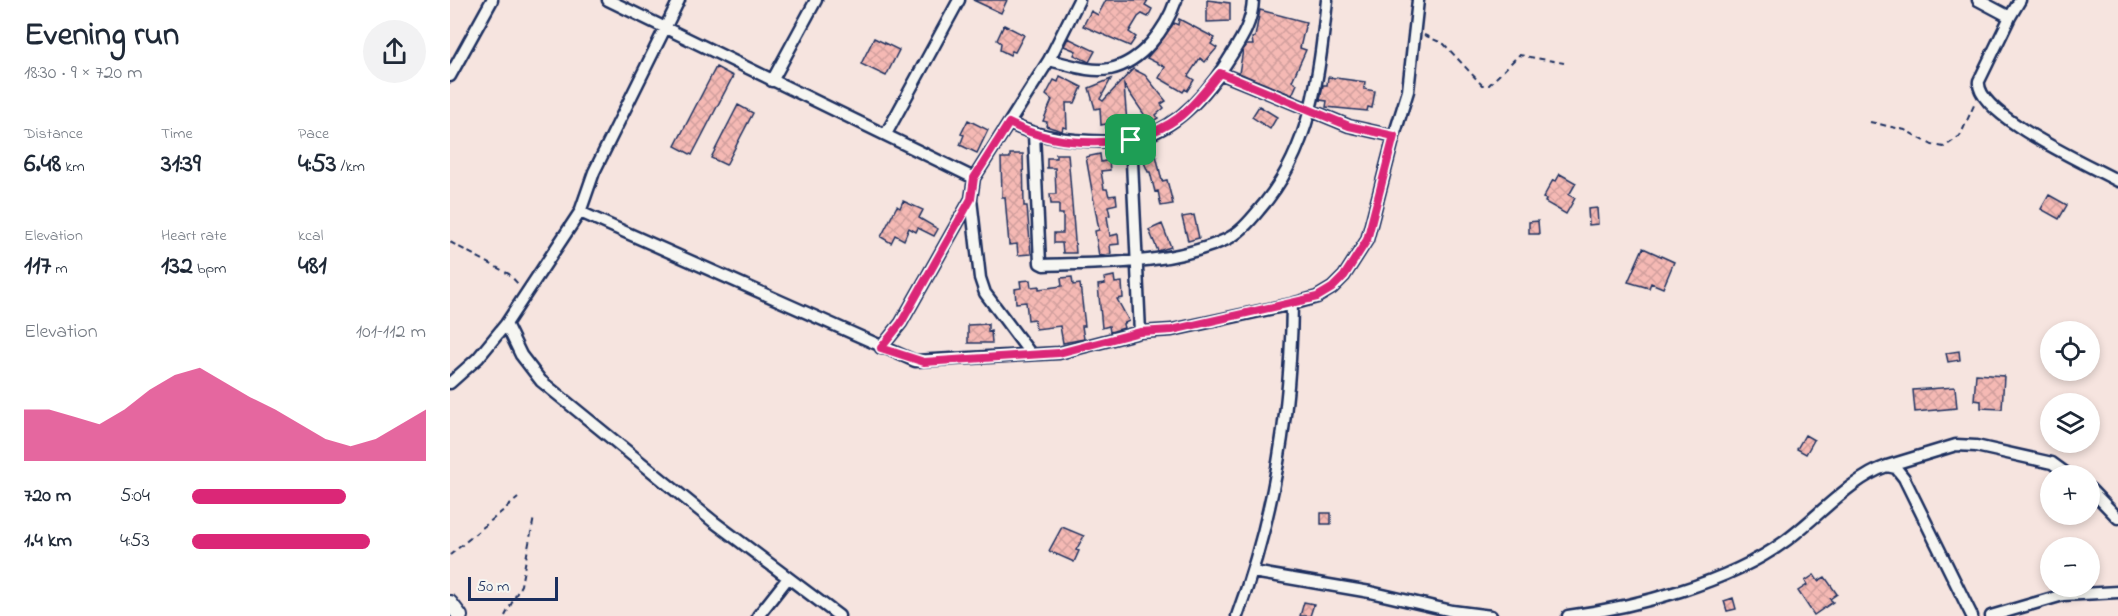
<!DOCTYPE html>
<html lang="en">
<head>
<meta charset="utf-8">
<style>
  body { margin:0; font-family:"Indie Flower",sans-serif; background:#f2f2f3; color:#1f2937; height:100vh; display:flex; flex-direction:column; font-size:22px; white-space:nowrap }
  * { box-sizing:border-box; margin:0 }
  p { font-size:20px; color:#747a83 }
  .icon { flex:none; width:33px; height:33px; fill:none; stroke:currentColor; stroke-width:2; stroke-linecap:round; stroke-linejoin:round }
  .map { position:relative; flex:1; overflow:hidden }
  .side { display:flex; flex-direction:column; background:#fff; width:450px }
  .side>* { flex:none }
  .controls { position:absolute; left:1590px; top:321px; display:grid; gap:12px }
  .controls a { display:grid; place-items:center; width:60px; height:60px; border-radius:50%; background:#fff; box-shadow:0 3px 9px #0003; font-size:30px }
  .scale { position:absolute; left:18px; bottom:15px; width:90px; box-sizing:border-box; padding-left:6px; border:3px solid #1b2f5e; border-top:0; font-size:16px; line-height:21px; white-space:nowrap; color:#1b2f5e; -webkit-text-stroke:4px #f6f6f2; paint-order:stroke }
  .pin { position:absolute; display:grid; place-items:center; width:51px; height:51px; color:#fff; margin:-26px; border-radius:12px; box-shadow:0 3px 9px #0006 }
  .round { display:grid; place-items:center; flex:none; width:63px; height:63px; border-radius:32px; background:#f2f2f3 }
  .summary { display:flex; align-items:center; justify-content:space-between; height:102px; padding:0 24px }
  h1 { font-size:33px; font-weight:700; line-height:45px }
  .stats { display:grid; grid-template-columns:repeat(3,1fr); gap:9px; height:102px; padding:6px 24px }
  .stats div { display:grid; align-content:center }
  .stats b { font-size:26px; font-weight:700 }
  .stats small { font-size:16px; font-weight:400 }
  .stats p { font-size:16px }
  .chart { height:168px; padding:12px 24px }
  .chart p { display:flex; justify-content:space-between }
  .chart svg { width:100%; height:108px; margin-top:6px; fill:#db2777; opacity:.7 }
  ul { padding:0 24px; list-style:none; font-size:20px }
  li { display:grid; grid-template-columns:96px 72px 1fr; align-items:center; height:45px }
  li i { height:15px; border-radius:8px; background:#db2777 }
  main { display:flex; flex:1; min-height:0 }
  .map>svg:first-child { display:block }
  .building { fill:url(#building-cross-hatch); stroke:#1b2f5e; stroke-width:1.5 }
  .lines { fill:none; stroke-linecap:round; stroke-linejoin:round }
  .minor-casing { stroke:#1b2f5e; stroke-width:15 }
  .tertiary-casing { stroke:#1b2f5e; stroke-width:18 }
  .path { stroke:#1b2f5e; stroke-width:2; stroke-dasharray:6 4.5; stroke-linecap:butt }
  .minor { stroke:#f6f6f2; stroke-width:10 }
  .tertiary { stroke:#f6f6f2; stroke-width:14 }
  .route-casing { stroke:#fff; stroke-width:12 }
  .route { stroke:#db2777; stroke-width:8 }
</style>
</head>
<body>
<main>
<section class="side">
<div class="summary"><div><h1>Evening run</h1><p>18:30 · 9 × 720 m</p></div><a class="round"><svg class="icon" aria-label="share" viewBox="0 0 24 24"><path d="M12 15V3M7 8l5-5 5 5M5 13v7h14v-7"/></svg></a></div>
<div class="stats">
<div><p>Distance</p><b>6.48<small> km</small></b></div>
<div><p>Time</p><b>31:39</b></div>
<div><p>Pace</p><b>4:53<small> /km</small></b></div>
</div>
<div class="stats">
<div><p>Elevation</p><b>117<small> m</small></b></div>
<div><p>Heart rate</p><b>132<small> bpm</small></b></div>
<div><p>kcal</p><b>481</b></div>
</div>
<div class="chart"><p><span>Elevation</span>101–112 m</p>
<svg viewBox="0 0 160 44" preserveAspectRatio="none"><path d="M0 44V23L10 23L20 26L30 29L40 23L50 15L60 9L70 6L80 12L90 18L100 23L110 29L120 35L130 38L140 35L150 29L160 23V44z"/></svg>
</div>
<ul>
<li><b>720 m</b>5:04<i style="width:66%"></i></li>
<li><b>1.4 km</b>4:53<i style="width:76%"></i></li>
</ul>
</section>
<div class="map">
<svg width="1668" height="616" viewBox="0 0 1668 616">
  <defs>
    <pattern id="building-cross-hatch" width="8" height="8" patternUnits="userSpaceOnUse" patternTransform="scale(1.5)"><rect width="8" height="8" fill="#f5b9b4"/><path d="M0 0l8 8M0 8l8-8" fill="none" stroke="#d19f9d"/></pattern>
  </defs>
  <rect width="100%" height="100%" fill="#f6e4df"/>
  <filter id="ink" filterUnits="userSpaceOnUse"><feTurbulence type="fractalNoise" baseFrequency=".0167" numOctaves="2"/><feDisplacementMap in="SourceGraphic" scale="12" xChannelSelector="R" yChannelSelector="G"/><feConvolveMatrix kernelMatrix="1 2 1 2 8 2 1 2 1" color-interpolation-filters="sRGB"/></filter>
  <g filter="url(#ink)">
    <path class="building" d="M523,0h34l-6,13z
      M656,0h42l-3,5 7,4 -4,8 -6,-3 -4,3 -9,15 7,5 -6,9 -47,-20 8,-15 7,4z
      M757,0l23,3v18l-23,1z
      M810,10l46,12 -6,26 6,2 -14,31 5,3 -5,11 -53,-22 4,-23 4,-5h6l-1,-7 3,-1z
      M729,19l36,19 -4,6 6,4 -12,14 -5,-4 -12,18 6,4 -7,11 -2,-2 -2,3 -24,-14 6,-11 -18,-9 27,-35 4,2z
      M554,25l20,10 -9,17 -3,-1 -2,4 -10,-5 1,-7 -4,-3z
      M424,38l25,12 -13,26 -25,-12z
      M618,38l27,13 -6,11 -15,-7 2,-4 -12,-5z
      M266,67l17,9 -41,79 -17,-9z
      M683,69l12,6 21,26 -5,3 3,4 -8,7 2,3 -8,5 -26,-38 3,38h-5l1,8 -17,2v-9l-5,1 -1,-17 -5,1 -6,-21 22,-9 -11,20 3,2z
      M610,76l22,11 -7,16h-9l1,25 -4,-1 -1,4 -16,-5 1,-4 -4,-1 9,-21 -6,-5 8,-15 4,2z
      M878,77l37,5 -1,7 11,2 -3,17 -4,-1 -1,4 -41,-4 1,-6 -7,-1 3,-15h4z
      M288,105l15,8 -27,52 -15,-7z
      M809,106l18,11 -7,12 -18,-12z
      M518,120l20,10 -11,23 -17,-8 4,-10 -3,-1z
      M704,146l8,35 5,-1 6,24 -12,2 -3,-15 -3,1 -5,-20h-2l-9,-22z
      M560,154h13l1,52h3l4,48 -13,1 -1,-11 -8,1 -4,-48h-3l-1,-39h9z
      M606,154h12l8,99h-13l-1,-10h-8v-10h9v-19h-4v-10h-8l-1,-10h6l-1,-26h-8v-10h9z
      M650,154l1,8 8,-2 1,10 -9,1 3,18h3l2,7 7,-1 1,9 -9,2 2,9 -3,1 3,20 8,-2 1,10 -9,1 1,9 -12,2 -4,-25 4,-1 -13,-73z
      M1110,174l16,9 -7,12 6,3 -9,16 -21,-12 1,-3 -3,-1 10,-18 3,1z
      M1599,195l18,10 -8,14 -18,-10z
      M453,201l20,9 -4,8 19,11 -4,7 -16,-8 -2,4 -7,-4 -5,12 -9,-5 -4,8 -10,-6 16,-31 3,2z
      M1147,208l1,16 -9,1 -1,-16z
      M744,215l5,23 -11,3 -6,-24z
      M1088,221l1,13h-10v-12z
      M712,224l9,23 -13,4 -9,-21z
      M1193,248l31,14 -11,26 -12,-5 -2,5 -21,-6z
      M664,276l1,7 7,-1 1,16 -6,1 12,22 -6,3 1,4 -14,4 -1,-6 -7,2 -4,-43 7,-1 -1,-6z
      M622,277l1,8 7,-1 5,42h-3l2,13 -21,4 -3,-17 -24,3 -2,-10 -6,1 -2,-18 -10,1 -1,-14 6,-1 -1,-7 10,-1 1,7 8,-1v3l23,-3 -1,-8z
      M538,324v8l3,-1 1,12h-24v-18z
      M1509,351l1,9 -12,2 -2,-9z
      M1526,374l28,2 -2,33 -21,-1v-7l-7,-1z
      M1505,387l2,21 -42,4 -2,-22z
      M1355,435l9,5 -8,14 -9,-5z
      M871,513h10v11h-10z
      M612,527l22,9 -8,14 3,1 -5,11 -25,-11z
      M1364,575l4,6 7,-4 12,17 -7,5 3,3 -19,13 -16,-24 9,-6 -2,-4z
      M1283,598l3,11 -9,2 -3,-10z
      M854,602l10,2 -4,12h-10z"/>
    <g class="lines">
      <defs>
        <path id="minor" d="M158,0l366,178
          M1528,0l32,17 10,-17
          M1560,17l-31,64c-5,33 112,85 139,100
          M599,60c19,4 41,13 61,9 32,-7 56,-40 66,-69
          M770,73l129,53 45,10
          M0,76l42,-76
          M322,81l44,-81
          M559,123c21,11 42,15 66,17 17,1 37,3 55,0 42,-7 75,-44 97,-78 13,-21 25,-37 26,-62
          M436,134l73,-134
          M584,134l6,129 4,2c61,-2 125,0 181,-25 14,-6 25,-19 34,-30 52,-59 60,-134 68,-210
          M681,140l9,192
          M521,199l9,79 5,15 45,60
          M130,212l335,149 144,-8 81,-21 32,-2 120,-26
          M56,324l15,31 20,26 173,141 125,94
          M431,348l20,-25 70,-124 3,-21 75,-118 30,-60
          M0,383l28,-25 28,-34 74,-112 14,-40 85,-172
          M1437,466l69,-21 20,1 76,17 18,13
          M1640,489l28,29
          M803,572l117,20 82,19 39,5
          M308,616l30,-38
          M787,616c37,-100 54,-206 55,-312l25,-7 15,-9 12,-12 23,-36 27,-104 14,-45 10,-91
          M1118,616c67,-9 160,-33 216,-74 31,-22 67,-64 103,-76l9,2 8,10 68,138
          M1541,616l72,-21 55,-3"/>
        <path id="tertiary" d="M0,603l10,13"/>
      </defs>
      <use href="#minor" class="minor-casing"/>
      <use href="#tertiary" class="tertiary-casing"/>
      <path class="path" d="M974,35l20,9 38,41h7l30,-30 45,8
        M1420,122l35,8 27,15 12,2 16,-11 15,-33
        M0,242l59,32 9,10
        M0,555l68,-57
        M55,616l16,-31 13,-68"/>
      <use href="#minor" class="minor"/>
      <use href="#tertiary" class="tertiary"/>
    </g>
  </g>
  <g class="lines" filter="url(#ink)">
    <defs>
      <path id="route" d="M770,73l129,53 45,10 -27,104 -23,36 -12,12 -15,9 -145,33 -32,2 -81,21 -135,9 -43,-14 20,-25 70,-124 3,-21 35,-55c49,25 124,28 169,-5 16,-12 29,-30 42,-45z"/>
    </defs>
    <use href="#route" class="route-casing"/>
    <use href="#route" class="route"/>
  </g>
</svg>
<div class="controls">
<a><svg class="icon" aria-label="locate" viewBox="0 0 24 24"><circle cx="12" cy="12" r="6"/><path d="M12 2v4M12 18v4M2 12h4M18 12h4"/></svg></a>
<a><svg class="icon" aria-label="layers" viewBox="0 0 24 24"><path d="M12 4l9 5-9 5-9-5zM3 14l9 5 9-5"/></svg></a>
<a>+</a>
<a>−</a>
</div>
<div class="scale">50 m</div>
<div class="pin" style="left:681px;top:140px;background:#1e9e55"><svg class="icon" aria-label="arrive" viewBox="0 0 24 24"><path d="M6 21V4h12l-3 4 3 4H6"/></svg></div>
</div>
</main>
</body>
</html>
